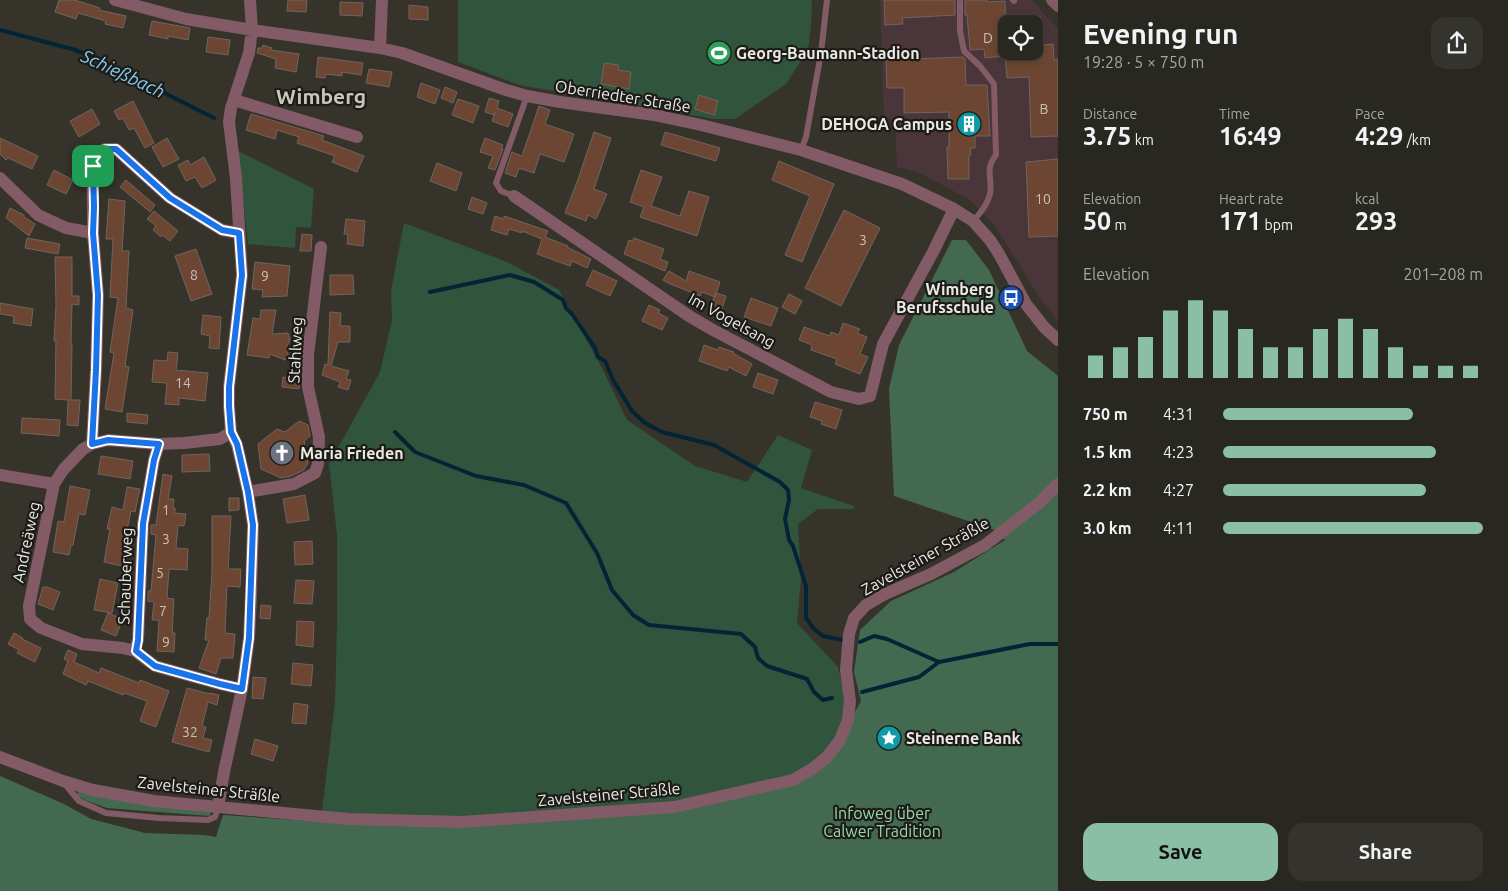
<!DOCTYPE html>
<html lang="en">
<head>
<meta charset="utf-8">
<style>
  body { margin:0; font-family:Ubuntu,sans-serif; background:#34332d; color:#f1f3f6; height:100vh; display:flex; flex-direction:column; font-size:19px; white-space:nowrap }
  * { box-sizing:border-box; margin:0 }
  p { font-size:16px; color:#a5a5a5 }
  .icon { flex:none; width:28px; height:28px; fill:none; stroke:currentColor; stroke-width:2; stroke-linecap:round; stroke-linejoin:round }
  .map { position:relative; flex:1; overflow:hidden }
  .side { display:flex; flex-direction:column; background:#282720; width:450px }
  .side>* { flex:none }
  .controls { position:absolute; left:998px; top:15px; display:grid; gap:10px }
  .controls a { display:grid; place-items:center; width:45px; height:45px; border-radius:10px; background:#282720; box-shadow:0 2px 8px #0003,0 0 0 1px #44443e; font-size:25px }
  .pin { position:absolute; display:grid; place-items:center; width:42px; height:42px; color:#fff; margin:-21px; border-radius:10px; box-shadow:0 2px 8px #0006 }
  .round { display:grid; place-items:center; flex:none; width:52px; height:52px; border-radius:15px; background:#34332d }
  .overview { display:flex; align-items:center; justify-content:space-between; height:85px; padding:0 25px }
  h1 { font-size:28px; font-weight:700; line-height:38px }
  .stats { display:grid; grid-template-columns:repeat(3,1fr); gap:8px; height:85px; padding:5px 25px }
  .stats div { display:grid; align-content:center }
  .stats b { font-size:25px; font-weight:700 }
  .stats small { font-size:14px; font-weight:400 }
  .stats p { font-size:14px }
  .chart { height:140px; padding:10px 25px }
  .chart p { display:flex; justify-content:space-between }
  .chart svg { width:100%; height:90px; margin-top:5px; stroke:#8abfa5; stroke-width:6 }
  .action { display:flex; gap:10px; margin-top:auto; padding:10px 25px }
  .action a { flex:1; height:58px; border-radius:15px; background:#8abfa5; color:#111; font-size:20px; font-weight:700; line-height:58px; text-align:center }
  .action a+a { background:#34332d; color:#f1f3f6 }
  ul { padding:0 25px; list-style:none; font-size:16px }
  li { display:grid; grid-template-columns:80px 60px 1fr; align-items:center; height:38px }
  li i { height:12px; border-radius:6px; background:#8abfa5 }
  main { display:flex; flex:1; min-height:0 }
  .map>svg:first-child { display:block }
  .education { fill:#49353a; fill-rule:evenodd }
  .green { fill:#31543d }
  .forest { fill:#436a50 }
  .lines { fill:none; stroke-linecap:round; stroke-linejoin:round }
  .stream { stroke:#032435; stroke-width:4 }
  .building { fill:#6c4632; stroke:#6f655f }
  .service { stroke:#835b66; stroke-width:6 }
  .minor { stroke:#835b66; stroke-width:12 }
  .tertiary { stroke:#835b66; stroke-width:12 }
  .route-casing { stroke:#fff; stroke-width:10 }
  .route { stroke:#1a73e8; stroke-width:6 }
  .labels { text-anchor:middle; stroke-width:4.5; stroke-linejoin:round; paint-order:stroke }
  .number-label { font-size:14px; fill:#cac0b7 }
  .poi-label { font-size:16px; font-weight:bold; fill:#eae9e3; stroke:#1c1b17; text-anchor:start }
  .street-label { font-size:16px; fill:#eae9e3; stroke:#1c1b17 }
  .park-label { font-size:16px; fill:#97d9ad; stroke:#1c1b17 }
  .water-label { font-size:18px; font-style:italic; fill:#87cdf5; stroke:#1c1b17 }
  .district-label { font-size:21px; font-weight:bold; fill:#c8c5b9; stroke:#1c1b17 }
</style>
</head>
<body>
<main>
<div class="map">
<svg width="1058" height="891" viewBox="0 0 1058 891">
  <rect width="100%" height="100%" fill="#36342a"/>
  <path class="education" d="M880,0h152l26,29v292l-16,-20 -48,-76 -24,-25 -52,-28 -21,-5 -2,-48h-11zM1006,24h28v27h-28z"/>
  <path class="green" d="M458,0h354l-1,25 -3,25 -22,34 -51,35h-21l-195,-34 -61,-23z
    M238,151l76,38 -3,39 -15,-1 -1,21 -47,-4z
    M404,223l103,39 52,28 43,78 25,52 68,46 52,16 31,-47 34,15 -11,38 53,18v3h-36l-20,15 3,55 -4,44 41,44 13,52 -7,20 -47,41 -122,28 -213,16 -140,-13 13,-109 2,-77v-90l-8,-71 51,-92 12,-52 -1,-29z"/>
  <path class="forest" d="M952,240h14l23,30 38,81 31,25v515h-1058v-115l64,28 27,15 54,14 59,2 12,2 7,-22 128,9 324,-16 122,-28 34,-25 30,-54 -7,-29 6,-42 31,-29 63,-29 51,-32 -10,-10 -101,-34 -5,-107 10,-44z
    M79,791l132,20 -1,5 -103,-8 -22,-8 -9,-5z"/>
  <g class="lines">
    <path class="stream" d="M0,30l72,19 19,7 123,62
      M430,292l80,-17 24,7 29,18 3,8 6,6 23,34 3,9 7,4 8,19 19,31 13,12 17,9 52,13 66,37 8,8 1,10 -4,19 4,21 4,6 13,40v32l8,11 9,7 19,4
      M395,432l20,20 61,24 48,9 42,18 31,50 15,37 21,25 16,10 92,9 14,13 3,11 9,8 40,13 7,13 9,8 9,-2
      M860,642l14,-6 13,3 52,23
      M862,692l57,-15 20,-15 91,-18h28"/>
  </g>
  <path class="building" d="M59,0h16l25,8 -1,2 27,6 -3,12 -18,-4 1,-3 -28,-8 -2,6 -21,-7z
    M288,0h19l-1,12 -19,-1z
    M884,0h71v15l-53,3 1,6 -18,1z
    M965,0h22v2l18,-1 1,50h28v-34h7l2,28 10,-1 1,16 4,-1v77l-27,1 -2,-60 -22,1 -2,-22 -20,2 -1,-9 -14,1 -3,-35h-2z
    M340,2l23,1 -1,13 -22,-1z
    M409,5l19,2v13l-19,-1z
    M152,21l38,7 -2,12 -20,-4v3l-19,-4z
    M208,37l22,3 -2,15 -22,-3z
    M263,45l9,3 -1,2 28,4 -3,18 -21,-4 1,-9 -19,-6 1,-5h4z
    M318,57l45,6 -2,12 -19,-3v4l-16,-2 -1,4 -9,-1z
    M963,57l2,2 1,26h21l3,51h-15v12h-5l1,7h-2v24h-21l-1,-32h2v-35l-45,1v-25h-17l-1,-28z
    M604,63l15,2 -1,5 13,2 -2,17 -28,-5z
    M369,69l23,3 -3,15 -23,-4z
    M421,83l19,7 -5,14 -18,-7z
    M445,87l12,5 -4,11 -12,-5z
    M699,95l19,6 -4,14 -19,-6z
    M489,98l10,3 -2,7 16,6 -5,13 -16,-6 3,-9 -1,3 -9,-3z
    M458,99l21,7 -6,17 -21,-8z
    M133,101l21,42 -9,5 -11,-20 -5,2 -6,-12 -4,2 -5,-9z
    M539,106l11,4 -5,14 29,10 -10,28 -24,-8 -6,19 -15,-5 -3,9 -11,-4 7,-21 10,4z
    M92,109l8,15 -21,13 -9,-16z
    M251,114l73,22 -2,4 42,16 -7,16 -25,-10 3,-6 -38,-13 2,-6 -22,-7 -2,9 -29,-9z
    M594,132l17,6 -17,51 13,5 -11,25 -8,-4 -2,6 -21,-8 12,-31z
    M665,132l55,16 -4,13 -55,-16z
    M0,138l38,18 -6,13 -24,-11 -2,2 -6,-6z
    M167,138l12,21 -16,8 -11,-20z
    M485,138l18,7 -2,4h2l-8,21 -7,-2 5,-12 -13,-4z
    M204,157l12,23 -14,8 -7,-11 -9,4 -8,-16 10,-5 2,5z
    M1058,159v77l-29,1 -3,-75z
    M779,161l55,23 -32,78 -17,-7 25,-59 -38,-16z
    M437,163l25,10 -6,18 -26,-10z
    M54,170l19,10 -7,14 -19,-9z
    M641,170l21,7 -11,29 29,10 9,-25 20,6 -12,39 -57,-19 4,-10 -14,-5z
    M126,180l29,25 -5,7 -30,-25z
    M472,197l15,6 -4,11 -15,-5z
    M109,199l16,2 -3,50h7l-3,57 7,2 -8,56 4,1 -7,45 -17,-3 9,-56 -4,-1 8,-54 -8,-1 3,-58h-7z
    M10,208l14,7v2l11,7 -6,12 -23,-18z
    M844,210l36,18 -39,78 -36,-18z
    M154,211l24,20 -8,10 -8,-6 -1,2 -8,-7 3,-4 -9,-7z
    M495,216l9,3v-3l44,15 -3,6 23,9 -1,1 24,12 -4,9 -15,-7 -2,5 -33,-12 5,-15 -20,-8v2l-13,-4 -2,6 -16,-5z
    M346,219l19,2 -2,25 -16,-2 1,-10h-4z
    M302,234l10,1 -1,16h-11z
    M27,238l33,6 -2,10 -33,-6z
    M634,238l30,11 -4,10 8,3 -3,9 -41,-17 5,-14 3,1z
    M196,249l16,45 -21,7 -16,-45z
    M55,257h17v39h7v9l-7,-1 -1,40h1l-1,56h9l-2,26 -11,-1 1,-25 -13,-1 1,-58h-2l2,-36z
    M255,262l35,4 -3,30 -25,1 1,-7 -11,-1z
    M593,270l24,11 -7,15 -24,-11z
    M669,271l17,10 3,-10 31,11 -5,15 -13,-5 -2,4 -32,-13 -5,-3z
    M330,275h23l1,19 -24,1z
    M716,293l10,3 -4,13 -11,-4z
    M789,294l13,7 -7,13 -13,-7z
    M751,298l27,10 -7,18 -27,-9z
    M0,303l33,6 -2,17 -18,-3 1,-7 -14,-2z
    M649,305l11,5 -2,3 10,5 -6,12 -20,-9z
    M261,310h15l-4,24 16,-1 2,7 -3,6 1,9 -3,5 -15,-6 -1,4 -22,-3 6,-37 7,1z
    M330,312l11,1 -1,13h10v16h-12l-7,24 18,5 -3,8 5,1 -3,10 -10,-3 2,-5 -18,-7 3,-11 3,1z
    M203,315l18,2 -2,32 -10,-1 1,-12 -9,-2z
    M843,323l17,6 -3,4 10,4 -7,17 8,3 -8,17 -25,-10 2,-5 -26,-9 1,-5 -13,-5 5,-13 26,9 1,-4 8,3z
    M704,345l14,5 1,-3 15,5 -1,1 19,11 -6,12 -17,-9 -2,4 -28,-10z
    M168,352l10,1 -2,17 32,3 -3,28 -26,-3v7l-14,-1 2,-21 -15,-1 2,-22 13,1z
    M758,373l20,7 -5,14 -20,-7z
    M283,377l17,2 -1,10 -17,-2z
    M815,402l27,8 -6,19 -15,-5 1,-3 -12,-4z
    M127,413l21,2 -1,9 -20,-2z
    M22,418l38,2 -1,16 -38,-3z
    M299,421l9,4 2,11 -6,5 4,22 -4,7 -13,6 -10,2 -20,-9 -3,-25 19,-15 8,3z
    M209,454l1,17 -28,1v-17z
    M101,456l32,5 -3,18 -32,-5z
    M163,474l9,2 -4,23h6l-1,9h2v5l11,1 -2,12 -6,-1 -2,23 12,1 -1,21 -18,-1 -2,29 7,1 -2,34h3l-1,19 -17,-1 2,-31h-7l2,-18 -6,-1v-10h3l5,-56 -5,-1v-9h5z
    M70,486l20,4 -5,25 -6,-1 -6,31h-2l-2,10 -16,-3 5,-31 6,1z
    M127,487l13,2 -5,23 -4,-1 -7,33 2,1 -4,21 -18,-4 6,-33h-3l5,-22 11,3z
    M305,495l4,25 -22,3 -4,-24z
    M229,498h10v12l-10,1z
    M212,516h19l-3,53h13l-1,18 -13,-1 -2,47 10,1 -2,24h-12l-5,16 -17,-6 10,-28h-4l2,-22h2l3,-46z
    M312,541l1,23 -18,1 -1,-23z
    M100,579l18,4 -6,30 -18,-3z
    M296,580l18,1 -2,23 -18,-1z
    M43,587h4l13,5 -7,18 -15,-6z
    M261,605l10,1 -1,13 -10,-1z
    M108,613l15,6 -7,17 -15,-6z
    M297,621l17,1 -1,25 -17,-2z
    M14,633l9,5 -1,1 19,9 -6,14 -18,-9 2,-3 -11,-6z
    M68,650l9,4 -3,8 25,11 2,-5 38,15 1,-3 29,11 -13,36 -16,-6 7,-20 -23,-8 -1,2 -35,-14 -2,4 -23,-11 5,-13 -4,-2z
    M293,663l20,2 -2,21 -20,-2z
    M253,677l13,1 -3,21 -11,-1z
    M187,688l23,6v-1l9,2 -2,10 -9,-3 -6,24 4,1 -3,11 9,2 -3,12 -37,-10z
    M294,703l14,2 -2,19 -14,-1z
    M255,739l23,7 -5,15 -22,-7z"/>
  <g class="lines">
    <path class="service" d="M960,0v31l4,20 16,15 14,18 2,71c-12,15 -3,23 -6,39 -3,11 -10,20 -17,27
      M1013,0l1,1
      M801,150l5,-13 15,-84 6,-53
      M514,196l-13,-5 -5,-8 31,-87
      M64,783l15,18 27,12 53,5 49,2 7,-3 3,-10"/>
    <path class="minor" d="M115,0l71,19 66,11 128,18 22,5 104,37 21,6 33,6 94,13 47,10 100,25 101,34 52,25 19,12 17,19 9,14 27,50 18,23 14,13
      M380,48l2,-48
      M234,100l123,37
      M0,178l38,37 28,13 27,5c1,-25 -3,-56 3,-80l9,-4h11l54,49 52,32 17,3
      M514,196l175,120 24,14 118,62 28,7 11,-3 13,-52 50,-92 21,-43
      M92,444l4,-74 2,-75 -5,-62
      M0,475l54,9 9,-14 20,-21 9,-5 16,-4 51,4 25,-1 36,-4 11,-7
      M54,484l-25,122 1,13 11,9 41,16 41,4 12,3 20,15 65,18 22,5
      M248,492l46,-8 21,-11 3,-9 1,-27 -11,-50v-32l13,-108
      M135,651l3,-11 5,-116 11,-64 5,-16
      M0,757l63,24 30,9 61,11 194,18 114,3 212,-15 101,-23 18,-4 19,-11 15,-12 13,-17 8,-20 2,-19 -4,-31 3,-36 5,-16 12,-13 19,-11 46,-20 54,-29 54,-42 19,-19
      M218,807l6,-35 18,-83 7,-51 2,-43 2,-70 -5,-33 -11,-47 -6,-13 -2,-26v-19l13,-112 -6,-97 -7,-56 2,-14 18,-55 3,-23 -2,-30"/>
    <path class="tertiary" d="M1052,0l6,6"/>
  </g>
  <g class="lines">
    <defs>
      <path id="route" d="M105,149h11l54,49 52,32 17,3 3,42 -13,112v19l2,26 6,12 11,48 5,33 -4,113 -7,51 -22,-5 -65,-18 -19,-15 2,-11 5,-116 11,-64 5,-16 -51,-4 -16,4 4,-74 2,-75 -5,-62 1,-26 -1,-41 3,-13z"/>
    </defs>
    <use href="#route" class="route-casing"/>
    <use href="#route" class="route"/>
  </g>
  <defs>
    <symbol id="stadium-disc" viewBox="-11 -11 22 22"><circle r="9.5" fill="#2e9e5b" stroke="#1c1b17"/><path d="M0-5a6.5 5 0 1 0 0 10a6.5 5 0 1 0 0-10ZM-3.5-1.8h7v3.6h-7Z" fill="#fff"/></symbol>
    <symbol id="building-disc" viewBox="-11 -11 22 22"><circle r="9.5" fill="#0f9aa8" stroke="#1c1b17"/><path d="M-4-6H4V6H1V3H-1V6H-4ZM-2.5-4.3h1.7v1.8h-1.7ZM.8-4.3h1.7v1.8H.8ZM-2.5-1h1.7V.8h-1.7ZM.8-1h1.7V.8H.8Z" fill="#fff"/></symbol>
    <symbol id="bus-disc" viewBox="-11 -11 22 22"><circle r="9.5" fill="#1a4fb4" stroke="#1c1b17"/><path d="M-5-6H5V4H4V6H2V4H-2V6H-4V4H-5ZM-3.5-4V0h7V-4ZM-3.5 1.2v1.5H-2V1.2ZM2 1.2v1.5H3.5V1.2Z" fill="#fff"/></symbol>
    <symbol id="church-disc" viewBox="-11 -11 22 22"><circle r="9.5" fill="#6b7280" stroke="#1c1b17"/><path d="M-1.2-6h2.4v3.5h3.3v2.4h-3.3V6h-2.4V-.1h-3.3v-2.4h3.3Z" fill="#fff"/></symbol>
    <symbol id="sight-disc" viewBox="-11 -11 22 22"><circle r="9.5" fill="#0f9aa8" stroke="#1c1b17"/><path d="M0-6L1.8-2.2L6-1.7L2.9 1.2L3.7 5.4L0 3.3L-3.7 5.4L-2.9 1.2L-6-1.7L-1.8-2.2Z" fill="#fff"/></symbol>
  </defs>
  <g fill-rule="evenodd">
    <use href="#stadium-disc" x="705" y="39" width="28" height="28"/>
    <use href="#building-disc" x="955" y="110" width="28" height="28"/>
    <use href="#bus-disc" x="997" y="284" width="28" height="28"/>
    <use href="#church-disc" x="268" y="439" width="28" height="28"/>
    <use href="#sight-disc" x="875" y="724" width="28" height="28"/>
  </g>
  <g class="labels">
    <g class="number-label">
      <text x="988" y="43">D</text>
      <text x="1044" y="114">B</text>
      <text x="1043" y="204">10</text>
      <text x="863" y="245">3</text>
      <text x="194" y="280">8</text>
      <text x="265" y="281">9</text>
      <text x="183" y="388">14</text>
      <text x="166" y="515">1</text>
      <text x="166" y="544">3</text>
      <text x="160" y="578">5</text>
      <text x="163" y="616">7</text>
      <text x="166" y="647">9</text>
      <text x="190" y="737">32</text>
    </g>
    <g class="poi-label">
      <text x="736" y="59">Georg-Baumann-Stadion</text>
      <text x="952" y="130" text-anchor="end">DEHOGA Campus</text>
      <text x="994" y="295" text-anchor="end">Wimberg<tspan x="994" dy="18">Berufsschule</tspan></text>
      <text x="300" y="459">Maria Frieden</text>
      <text x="906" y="744">Steinerne Bank</text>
    </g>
    <g class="street-label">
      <text transform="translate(623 96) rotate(9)" y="6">Oberriedter Straße</text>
      <text transform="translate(732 320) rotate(29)" y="6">Im Vogelsang</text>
      <text transform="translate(295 350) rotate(-87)" y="6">Stahlweg</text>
      <text transform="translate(26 542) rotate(-78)" y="6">Andreäweg</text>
      <text transform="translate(925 556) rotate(-29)" y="6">Zavelsteiner Sträßle</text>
      <text transform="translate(125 576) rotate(-88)" y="6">Schauberweg</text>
      <text transform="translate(209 789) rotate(6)" y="6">Zavelsteiner Sträßle</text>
      <text transform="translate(609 794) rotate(-5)" y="6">Zavelsteiner Sträßle</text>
    </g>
    <g class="park-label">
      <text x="882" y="819">Infoweg über<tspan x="882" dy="18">Calwer Tradition</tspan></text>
    </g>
    <g class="water-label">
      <text transform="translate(123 74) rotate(25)" y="6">Schießbach</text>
    </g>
    <g class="district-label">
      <text x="321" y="104">Wimberg</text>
    </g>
  </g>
</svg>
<div class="controls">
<a><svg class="icon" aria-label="locate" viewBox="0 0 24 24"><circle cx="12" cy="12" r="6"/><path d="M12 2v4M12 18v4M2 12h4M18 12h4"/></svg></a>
</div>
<div class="pin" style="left:93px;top:166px;background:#1e9e55"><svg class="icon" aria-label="arrive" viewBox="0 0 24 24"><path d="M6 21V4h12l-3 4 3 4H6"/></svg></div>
</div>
<section class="side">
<div class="overview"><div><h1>Evening run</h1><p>19:28 · 5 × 750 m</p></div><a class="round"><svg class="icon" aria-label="share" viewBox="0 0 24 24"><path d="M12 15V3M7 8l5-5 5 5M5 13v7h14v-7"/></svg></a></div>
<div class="stats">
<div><p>Distance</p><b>3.75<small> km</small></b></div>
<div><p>Time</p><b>16:49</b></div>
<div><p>Pace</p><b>4:29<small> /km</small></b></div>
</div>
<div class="stats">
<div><p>Elevation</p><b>50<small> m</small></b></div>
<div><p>Heart rate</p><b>171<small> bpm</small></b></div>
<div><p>kcal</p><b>293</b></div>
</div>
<div class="chart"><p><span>Elevation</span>201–208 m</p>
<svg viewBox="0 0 160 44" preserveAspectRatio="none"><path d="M5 44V33M15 44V29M25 44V24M35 44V11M45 44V6M55 44V11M65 44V20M75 44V29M85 44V29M95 44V20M105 44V15M115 44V20M125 44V29M135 44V38M145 44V38M155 44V38"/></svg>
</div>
<ul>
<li><b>750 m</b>4:31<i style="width:73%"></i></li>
<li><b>1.5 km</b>4:23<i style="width:82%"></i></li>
<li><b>2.2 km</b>4:27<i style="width:78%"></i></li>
<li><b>3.0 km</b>4:11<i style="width:100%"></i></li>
</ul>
<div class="action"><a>Save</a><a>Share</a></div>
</section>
</main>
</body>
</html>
